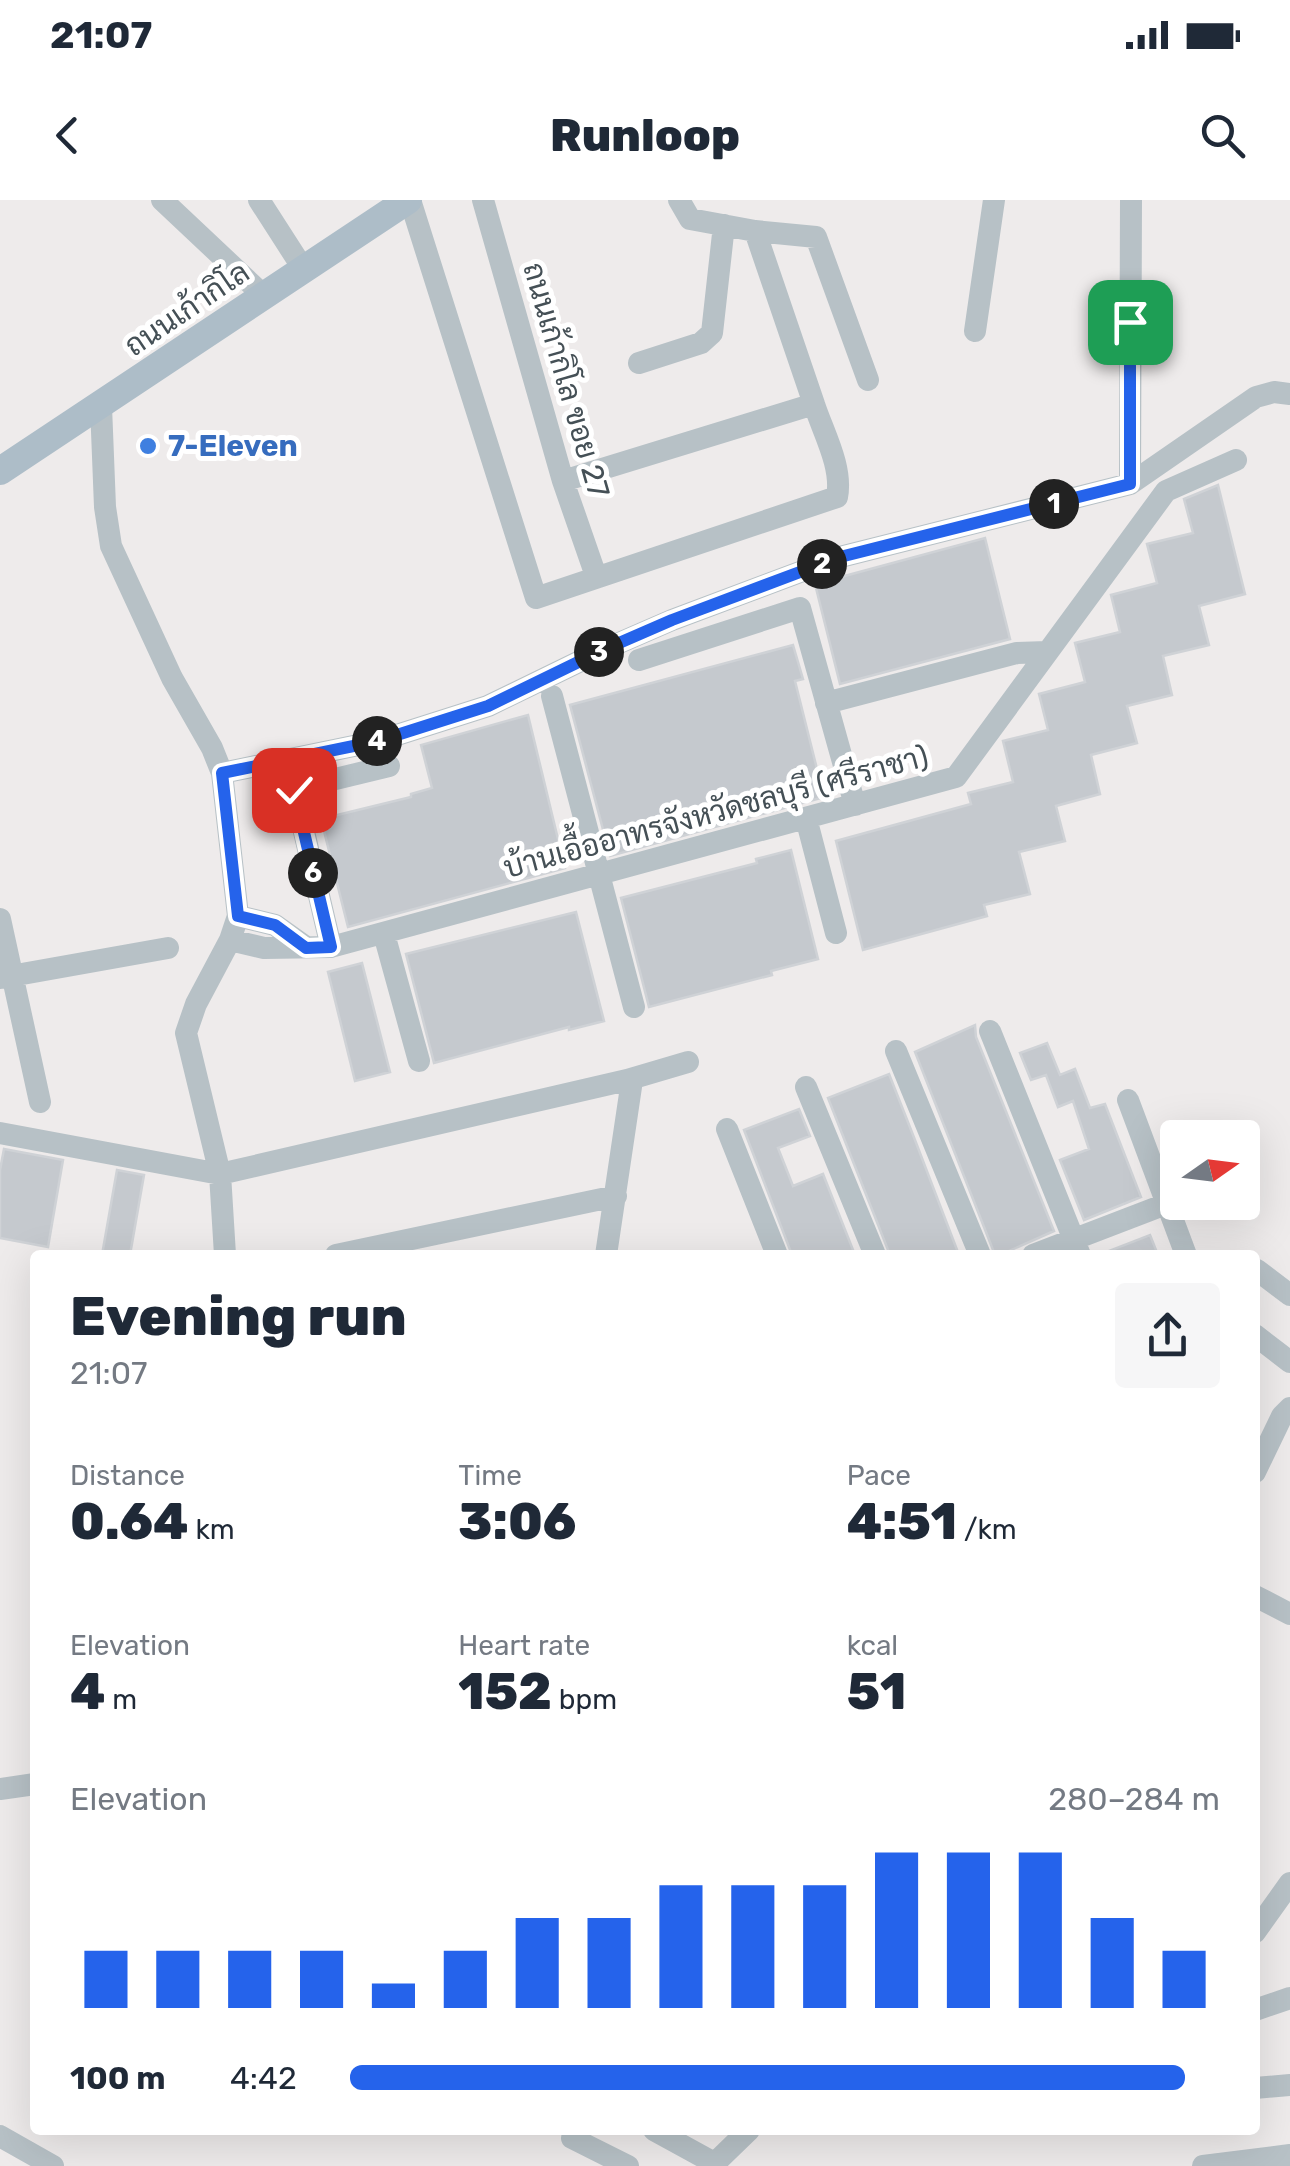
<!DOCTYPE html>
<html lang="en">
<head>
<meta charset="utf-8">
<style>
  body { margin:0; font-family:Rubik,Sarabun,sans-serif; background:#f6f6f7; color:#1f2937; height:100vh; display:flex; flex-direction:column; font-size:38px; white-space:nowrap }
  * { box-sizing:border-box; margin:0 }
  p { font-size:32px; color:#747a83 }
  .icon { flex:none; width:55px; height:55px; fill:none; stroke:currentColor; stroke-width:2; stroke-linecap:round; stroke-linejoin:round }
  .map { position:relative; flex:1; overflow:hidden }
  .drawer { position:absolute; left:30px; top:1050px; width:1230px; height:885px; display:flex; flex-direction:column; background:#fff; border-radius:10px; box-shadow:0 10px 40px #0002 }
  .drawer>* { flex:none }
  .needle { width:65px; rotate:76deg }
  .fabs { position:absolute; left:1160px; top:920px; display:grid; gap:20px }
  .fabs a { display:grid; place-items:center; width:100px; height:100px; border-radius:10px; background:#fff; box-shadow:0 10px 40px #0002; font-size:50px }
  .pin { position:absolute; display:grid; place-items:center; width:85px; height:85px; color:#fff; margin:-42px; border-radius:20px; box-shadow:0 5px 15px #0006 }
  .km { position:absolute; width:50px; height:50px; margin:-25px; border-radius:50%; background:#222; color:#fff; font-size:28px; line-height:50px; text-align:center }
  .round { display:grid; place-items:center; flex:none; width:105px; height:105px; border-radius:10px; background:#f6f6f7 }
  .head { display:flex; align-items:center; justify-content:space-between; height:170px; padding:0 40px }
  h1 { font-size:55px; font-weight:800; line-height:75px }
  .figures { display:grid; grid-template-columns:repeat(3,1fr); gap:15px; height:170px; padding:10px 40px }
  .figures div { display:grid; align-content:center }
  .figures b { font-size:50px; font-weight:800 }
  .figures small { font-size:28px; font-weight:400 }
  .figures p { font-size:28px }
  .chart { height:280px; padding:20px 40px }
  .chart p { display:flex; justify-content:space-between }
  .chart svg { width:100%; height:180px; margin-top:10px; stroke:#2563eb; stroke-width:6 }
  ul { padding:0 40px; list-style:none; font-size:32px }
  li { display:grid; grid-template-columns:160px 120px 1fr; align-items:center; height:75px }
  li i { height:25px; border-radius:12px; background:#2563eb }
  .status { display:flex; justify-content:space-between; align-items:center; height:70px; padding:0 50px; background:#fff; direction:ltr }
  .status svg { height:28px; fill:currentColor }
  header { display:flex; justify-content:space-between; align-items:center; height:130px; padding:0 40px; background:#fff; font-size:45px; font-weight:800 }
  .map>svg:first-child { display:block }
  .building { fill:#c5c9ce; stroke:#cfd2d6; stroke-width:2.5 }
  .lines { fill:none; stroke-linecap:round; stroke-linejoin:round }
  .minor { stroke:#b7c1c6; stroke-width:22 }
  .major { stroke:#adbdc8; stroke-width:28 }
  .route-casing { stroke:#fff; stroke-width:20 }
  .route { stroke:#2563eb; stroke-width:12 }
  .shop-dot { fill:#3f7fe0; stroke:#fff; stroke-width:4 }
  .labels { text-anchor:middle; stroke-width:10; stroke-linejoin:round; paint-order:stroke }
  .street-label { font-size:30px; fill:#455056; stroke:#fff }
  .shop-label { font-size:30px; font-weight:bold; fill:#366cbe; stroke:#fff; text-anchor:start }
</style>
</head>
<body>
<div class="status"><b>21:07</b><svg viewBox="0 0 49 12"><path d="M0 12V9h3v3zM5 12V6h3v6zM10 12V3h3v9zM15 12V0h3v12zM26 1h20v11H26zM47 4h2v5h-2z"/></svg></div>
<header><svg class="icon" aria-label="back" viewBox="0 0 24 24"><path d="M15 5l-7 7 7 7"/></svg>Runloop<svg class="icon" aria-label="search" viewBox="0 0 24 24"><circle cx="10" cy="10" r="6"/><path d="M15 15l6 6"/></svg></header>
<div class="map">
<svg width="1290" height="1966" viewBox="0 0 1290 1966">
  <rect width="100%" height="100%" fill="#eeebeb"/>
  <path class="building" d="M1218,285l27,109 -46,12 10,39 -46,11 9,39 -45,11 10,37 -46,12 9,39 -44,12 9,35 -46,11 11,42 -46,11 3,11 -124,34 -27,-109 135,-37 -3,-11 45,-11 -10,-41 45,-11 -9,-36 46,-12 -10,-39 45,-11 -9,-37 46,-12 -10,-39 46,-11 -9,-34z
    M985,338l25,101 -170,45 -25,-100z
    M793,445l10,34 -8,2 29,116 -214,59 -40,-151z
    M528,515l37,153 -217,59 -27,-108 90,-22v-3l21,-6 -11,-43z
    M791,650l27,109 -47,12 1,4 -123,32 -28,-109 136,-35 -1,-4z
    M576,712l28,109 -35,9v-3l-135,36 -28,-109z
    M362,763l28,109 -35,9 -27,-109z
    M975,825l1,12 78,194 -54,24h-5l-80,-203z
    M1047,843l13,32 15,-6 15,39 15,-4 36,93 -57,23 -24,-60 29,-11 -16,-48 -15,6 -12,-32 -15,5 -11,-27z
    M889,874l26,66 44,115h-69l-36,-91 -26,-66z
    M799,909l11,27 -32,12 15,38 30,-12 32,81h-63l-48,-125z
    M4,949l59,11 -15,87 -48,-9v-68z
    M117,970l27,5 -14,80h-28z
    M1150,1035l8,20h-57v-1z"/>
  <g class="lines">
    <path class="minor" d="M162,0l102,96
      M259,0l45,70
      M410,0l126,398 301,-101c6,-30 -14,-65 -23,-93
      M483,0l80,281 33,95
      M679,0l11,19 65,12 61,6 52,143
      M975,131l19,-131
      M639,163l62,-20 11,-10 12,-108
      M101,206l4,101 6,39 61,132 40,70 10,25 16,143 -8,24 -34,64 -10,29 34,141 5,81
      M563,281l251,-77 -59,-173
      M1130,284l1,-284
      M639,460l161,-52 55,197
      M552,496l82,311
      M826,503l191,-50 30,-1
      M222,573l156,-32 110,-35 115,-56 69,-30 168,-63 290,-73 126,-87 18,-5 16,2
      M806,618l30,115
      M238,716l37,9 31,22
      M0,719l40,183
      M384,734l35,127
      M230,740l34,8 67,-1 625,-170 210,-286 70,-31
      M331,747l-37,-158 95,-23
      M0,778l168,-30
      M990,831l90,224
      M896,851l84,204
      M806,887l69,168
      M1128,900l58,155
      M727,929l50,126
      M0,933l220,41 407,-94 61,-18
      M336,1055l280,-59
      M606,1055l25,-168 -4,-7
      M1033,1055l133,-51
      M1257,1070l33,25
      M1255,1135l35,27
      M1255,1272l27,-56 8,-8
      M1255,1396l35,18
      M0,1589l35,-5
      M1255,1732l35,-49
      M1255,1810l35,-12
      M1255,1888l35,-3
      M654,1930l60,33
      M0,1936l53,30
      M572,1938l56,28
      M712,1966l37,-36
      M1203,1966l87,-11"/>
    <path class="major" d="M0,271l408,-271"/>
  </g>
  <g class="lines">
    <defs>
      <path id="route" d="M294,590l37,157 -25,1 -31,-23 -37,-9 -16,-143 156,-32 110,-35 115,-56 69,-30 168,-63 290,-73v-162"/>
    </defs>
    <use href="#route" class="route-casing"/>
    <use href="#route" class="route"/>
  </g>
  <circle class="shop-dot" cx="148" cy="246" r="10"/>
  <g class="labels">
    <g class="street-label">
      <text transform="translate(187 109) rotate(-34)" y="10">ถนนเก้ากิโล</text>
      <text transform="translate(566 180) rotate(74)" y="10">ถนนเก้ากิโล ขอย 27</text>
      <text transform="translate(716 612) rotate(-15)" y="10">บ้านเอื้ออาทรจังหวัดชลบุรี (ศรีราชา)</text>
    </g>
    <g class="shop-label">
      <text x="168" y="256">7-Eleven</text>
    </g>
  </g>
</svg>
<div class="fabs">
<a><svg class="needle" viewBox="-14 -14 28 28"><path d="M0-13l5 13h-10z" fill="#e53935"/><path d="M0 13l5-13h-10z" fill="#747a83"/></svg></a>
</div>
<div class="pin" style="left:1130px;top:122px;background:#1e9e55"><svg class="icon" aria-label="arrive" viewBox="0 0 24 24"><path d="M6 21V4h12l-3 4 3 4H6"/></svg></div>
<div class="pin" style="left:294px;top:590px;background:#d93025"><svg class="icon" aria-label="check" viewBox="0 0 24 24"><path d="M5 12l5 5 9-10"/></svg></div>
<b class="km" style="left:1054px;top:304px">1</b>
<b class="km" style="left:822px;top:364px">2</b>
<b class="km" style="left:599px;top:452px">3</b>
<b class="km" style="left:377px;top:541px">4</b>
<b class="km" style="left:313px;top:673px">6</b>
<section class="drawer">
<div class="head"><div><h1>Evening run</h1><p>21:07</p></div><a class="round"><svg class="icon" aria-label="share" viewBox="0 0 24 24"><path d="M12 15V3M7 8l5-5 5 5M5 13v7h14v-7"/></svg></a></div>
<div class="figures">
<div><p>Distance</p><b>0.64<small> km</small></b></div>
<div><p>Time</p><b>3:06</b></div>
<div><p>Pace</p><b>4:51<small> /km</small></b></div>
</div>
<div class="figures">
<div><p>Elevation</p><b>4<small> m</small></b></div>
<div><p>Heart rate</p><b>152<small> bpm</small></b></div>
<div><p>kcal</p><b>51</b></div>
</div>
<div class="chart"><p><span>Elevation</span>280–284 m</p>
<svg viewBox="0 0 160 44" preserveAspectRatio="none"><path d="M5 44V30M15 44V30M25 44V30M35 44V30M45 44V38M55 44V30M65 44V22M75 44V22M85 44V14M95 44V14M105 44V14M115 44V6M125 44V6M135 44V6M145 44V22M155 44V30"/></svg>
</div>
<ul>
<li><b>100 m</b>4:42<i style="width:96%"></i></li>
</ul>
</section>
</div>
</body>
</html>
